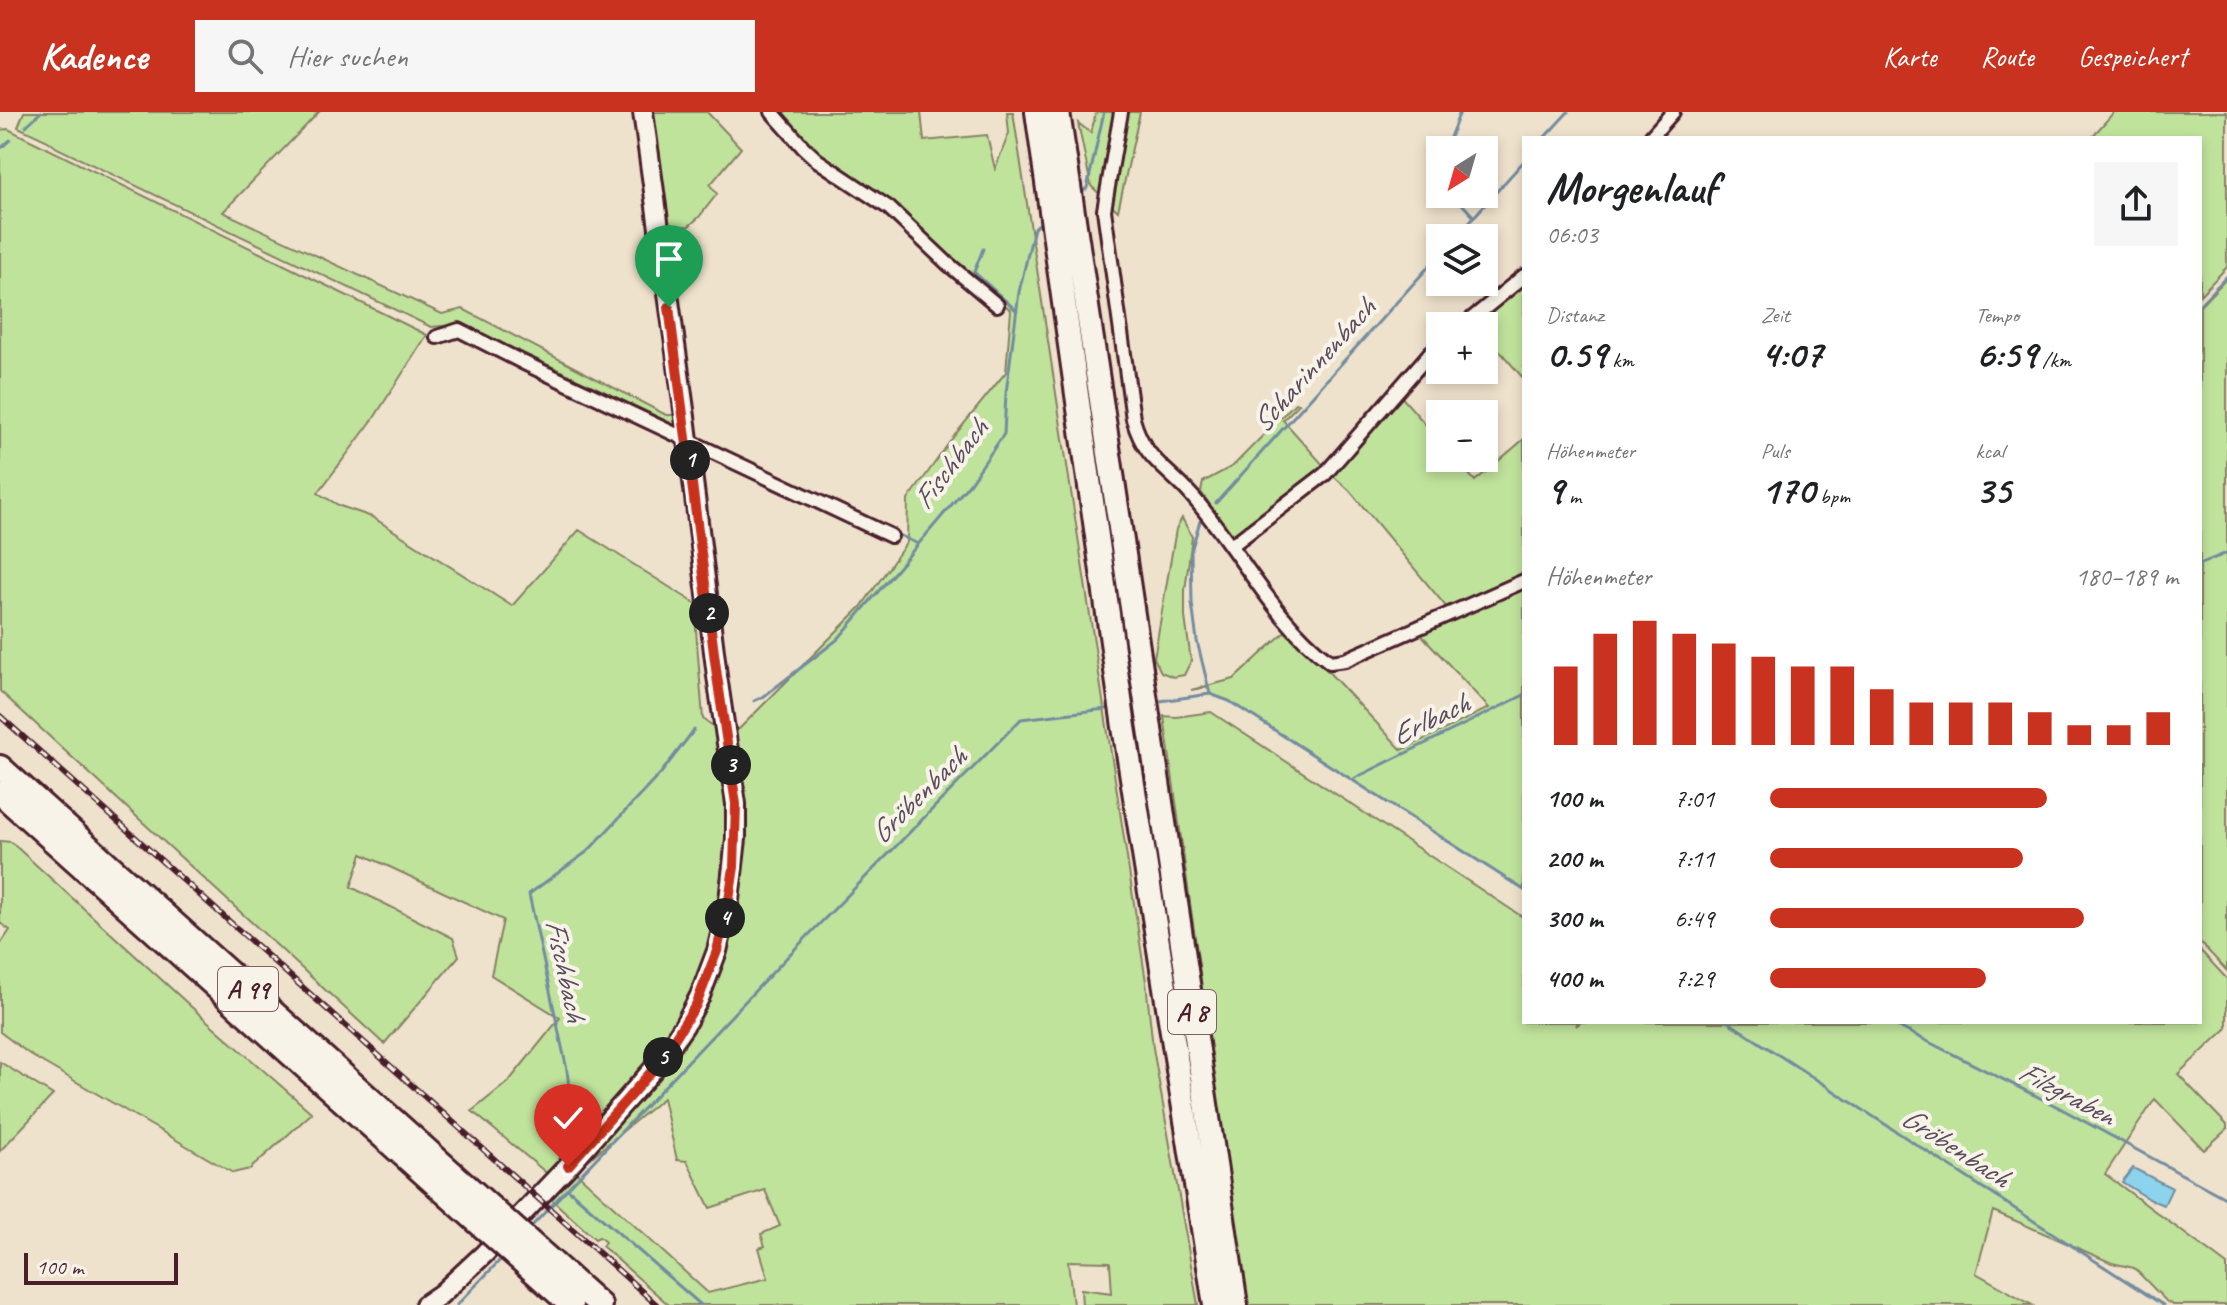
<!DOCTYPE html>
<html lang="de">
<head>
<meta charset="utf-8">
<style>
  body { margin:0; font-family:Caveat,sans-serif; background:#f6f6f6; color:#202124; height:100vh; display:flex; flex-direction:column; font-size:30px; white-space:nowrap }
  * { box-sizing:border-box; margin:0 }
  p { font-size:26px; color:#757577 }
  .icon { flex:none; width:44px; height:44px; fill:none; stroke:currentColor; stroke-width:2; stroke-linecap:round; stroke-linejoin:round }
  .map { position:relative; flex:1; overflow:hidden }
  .details { position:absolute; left:1522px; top:24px; width:680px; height:888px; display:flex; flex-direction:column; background:#fff; border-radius:0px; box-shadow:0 4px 12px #0003 }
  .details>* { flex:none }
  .needle { width:52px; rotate:217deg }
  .tools { position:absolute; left:1426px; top:24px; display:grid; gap:16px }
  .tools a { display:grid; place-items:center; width:72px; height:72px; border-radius:0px; background:#fff; box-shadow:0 4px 12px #0003; font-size:40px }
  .scale { position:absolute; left:24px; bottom:20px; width:154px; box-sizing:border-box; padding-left:8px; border:4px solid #4a1f2b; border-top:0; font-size:22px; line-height:28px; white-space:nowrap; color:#4a1f2b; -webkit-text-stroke:6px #f7f3e8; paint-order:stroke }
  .pin { position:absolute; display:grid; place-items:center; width:68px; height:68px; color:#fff; margin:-82px -34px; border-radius:50% 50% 50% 0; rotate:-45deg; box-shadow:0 0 8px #0007 }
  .pin .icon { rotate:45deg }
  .km { position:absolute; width:40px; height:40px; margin:-20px; border-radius:50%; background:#222; color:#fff; font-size:22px; line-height:40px; text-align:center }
  .round { display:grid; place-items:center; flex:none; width:84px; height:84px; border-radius:0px; background:#f6f6f6 }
  .summary { display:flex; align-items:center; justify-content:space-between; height:136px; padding:0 24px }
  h1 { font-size:44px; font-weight:700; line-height:60px }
  .figures { display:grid; grid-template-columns:repeat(3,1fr); gap:12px; height:136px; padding:8px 24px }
  .figures div { display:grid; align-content:center }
  .figures b { font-size:40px; font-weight:700 }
  .figures small { font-size:22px; font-weight:400 }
  .figures p { font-size:22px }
  .chart { height:224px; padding:16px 24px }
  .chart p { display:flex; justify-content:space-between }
  .chart svg { width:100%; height:144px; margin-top:8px; stroke:#c8321e; stroke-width:6 }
  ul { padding:0 24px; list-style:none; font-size:26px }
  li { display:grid; grid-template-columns:128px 96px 1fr; align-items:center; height:60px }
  li i { height:20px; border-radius:10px; background:#c8321e }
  header { display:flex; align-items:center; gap:48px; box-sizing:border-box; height:112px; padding:0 40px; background:#c8321e; color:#fff }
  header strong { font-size:38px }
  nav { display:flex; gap:44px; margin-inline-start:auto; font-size:28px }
  .search { width:560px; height:72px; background:#f6f6f6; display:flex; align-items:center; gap:20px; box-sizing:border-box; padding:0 28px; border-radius:0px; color:#757577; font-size:30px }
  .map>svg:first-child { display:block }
  .green { fill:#c0e39c; stroke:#858164; stroke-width:2 }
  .water { fill:#8cd4ed; stroke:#728c9f; stroke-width:2 }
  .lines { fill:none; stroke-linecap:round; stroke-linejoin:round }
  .stream { stroke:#728c9f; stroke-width:3 }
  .street-casing { stroke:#4a1f2b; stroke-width:18 }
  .secondary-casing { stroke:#4a1f2b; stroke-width:24 }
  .highway-casing { stroke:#4a1f2b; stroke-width:28 }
  .street { stroke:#f7f3e8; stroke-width:12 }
  .secondary { stroke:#f7f3e8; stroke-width:18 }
  .highway { stroke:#f7f3e8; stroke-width:22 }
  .rail-casing { stroke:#4a1f2b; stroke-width:6 }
  .rail { stroke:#f7f3e8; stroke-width:3; stroke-dasharray:9; stroke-linecap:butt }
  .highway-bridge-casing { stroke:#4a1f2b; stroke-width:28; stroke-linecap:butt }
  .highway-bridge { stroke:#f7f3e8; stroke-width:22 }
  .route-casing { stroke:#fff; stroke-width:16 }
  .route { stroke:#c8321e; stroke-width:10 }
  .labels { text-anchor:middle; stroke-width:8; stroke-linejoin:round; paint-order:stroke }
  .shield { fill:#f7f3e8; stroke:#7e5f64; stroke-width:2 }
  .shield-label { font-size:26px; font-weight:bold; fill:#4a1f2b }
  .water-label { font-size:30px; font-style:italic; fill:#5a4c5c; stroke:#f7f3e8 }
</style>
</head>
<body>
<header>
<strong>Kadence</strong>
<div class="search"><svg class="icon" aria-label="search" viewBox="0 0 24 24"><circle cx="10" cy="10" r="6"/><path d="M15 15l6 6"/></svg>Hier suchen</div>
<nav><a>Karte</a><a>Route</a><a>Gespeichert</a></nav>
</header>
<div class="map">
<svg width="2227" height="1193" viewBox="0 0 2227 1193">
  <rect width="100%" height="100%" fill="#efe2cd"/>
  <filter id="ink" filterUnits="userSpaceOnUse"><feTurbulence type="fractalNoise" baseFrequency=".0125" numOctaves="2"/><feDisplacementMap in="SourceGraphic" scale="16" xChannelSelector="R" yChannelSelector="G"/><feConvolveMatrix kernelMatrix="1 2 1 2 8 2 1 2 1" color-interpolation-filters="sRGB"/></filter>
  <g filter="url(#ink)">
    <path class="green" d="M24,0h295l-96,100 219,102 21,-5 203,106h12l1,12 -217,-103 -31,3 -374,-179 -9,-7 -30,-14z
      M650,0h57l34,36 -31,37 7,9 -18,23 -10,9 -23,3z
      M777,0h144l3,29 63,-6 8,34 14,-36 -2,-21h6l133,870 7,66 45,257h-116l-1,-16 31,4 -2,-31 -42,-1 5,44h-404l-67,-59 3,-4 -6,-5 -4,2 -46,-42 27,-25 132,121 60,-15 -9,-30 6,-2 -4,-12 19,-8 -15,-36 -55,18 -23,-47 -10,-1 -14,-62 -88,73 -20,9 -83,-69 37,-30 51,-63 -69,-43 12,-55 -141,-66 -11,33 102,51 6,18 -75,88 -384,-353v-561l8,-1 419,206 -53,83 -56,75 22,13 32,11 140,89 67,-76 122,77 1,7 -7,3 8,102 21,14 15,-4 122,-122 46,-65 1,-42 46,-64 52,-64 5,-62 -192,-152z
      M1096,0h44l-22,99 -27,-25 -13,-63 13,10z
      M2114,0h113v155l-27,28v-157h-109z
      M2227,166v693l-27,-29v-636z
      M1524,171v96l-40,-46v-7h-6l-3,-4z
      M1399,282l41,47v17h15l20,23 49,-42v136l-76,34 -98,-118 -19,-17z
      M1295,291l4,1 -16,16 42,47 -93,71 -27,-32 3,-4 -7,-10 2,-10 30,-16z
      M1182,406l10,19 -7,53v27l6,44 -7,14 -11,2 -12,-5 -7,-14 22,-129z
      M1524,472v306l-295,-189 -19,-7 -2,-7 -17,3 43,-11 54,-50 114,121 87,-42 -71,-77z
      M1211,600l313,206v104h54l-2,4 5,-4h619v-72l27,29v49l-49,46 49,51v4l-23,21 -49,-51 -50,75 122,91v40h-54l-6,-3 -33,-34 -22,-5 -119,-52 -17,62 56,32h-784l-27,-181 -57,-408 12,1z
      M0,729l11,1 187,171 114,100 -62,56 -17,4 -201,-117 -32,-24v-87l10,-15 -10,-7z
      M0,950l53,33 -53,56z"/>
    <path class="water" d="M2133,1056l39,20 -8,17 -13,-5 -29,-18z"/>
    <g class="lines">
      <path class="stream" d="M26,14l15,-14
        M1544,26l24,-26
        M0,37l10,-9
        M1445,38l15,-38
        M1440,52l-3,7 3,6
        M1081,81l6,-5 17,-76
        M1453,82l21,23
        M1455,126l69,-77
        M983,137l-9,23 43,39
        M2200,192l27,-28
        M1216,391l224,-249
        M1200,409l-9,30 1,52 5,38 13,53
        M893,420l25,12
        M2200,452l27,-11
        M754,589l9,-4 75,-58 132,-156 34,-49 2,-41 13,-101 15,-64 9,-7
        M1153,590l57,-8 19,7 295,189
        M1355,666l169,-83
        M1728,910l435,283
        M1889,910l169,85 169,92
        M576,1032l-9,-74 -38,-176 59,-43 73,-78 33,-43
        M568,1077l133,116
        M530,1116l260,-274 231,-235 93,-11
        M457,1193l46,-48"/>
      <defs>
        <path id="street" d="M772,0l32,36 13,12 72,48 58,55 50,42
          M1121,0l-17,98 29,209c12,42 33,47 59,77 47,53 80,123 138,166l15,-2 179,-79
          M1650,26l23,-26
          M1463,214l61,-50
          M437,225l22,-7 63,32 369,174
          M1231,434l94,-72 106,-122 9,-7"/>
        <path id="secondary" d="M425,1193l16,-11 43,-40 84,-88 90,-102 26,-38 16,-30 17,-45 12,-51 7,-61v-35l-19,-128 -31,-252 -43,-312"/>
        <path id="highway" d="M1037,0l87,615 91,578
          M1058,0l178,1193
          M0,655l496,445
          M0,681l483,434
          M551,1149l49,44
          M533,1159l38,34"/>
      </defs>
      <use href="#street" class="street-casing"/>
      <use href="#secondary" class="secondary-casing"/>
      <use href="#highway" class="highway-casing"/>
      <use href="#street" class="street"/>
      <use href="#secondary" class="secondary"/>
      <use href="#highway" class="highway"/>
      <defs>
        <path id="rail" d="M0,604l657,589"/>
      </defs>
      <use href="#rail" class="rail-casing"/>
      <use href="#rail" class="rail"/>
      <defs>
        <path id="highway-bridge" d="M496,1100l55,49
          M483,1115l50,44"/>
      </defs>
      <use href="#highway-bridge" class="highway-bridge-casing"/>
      <use href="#highway-bridge" class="highway-bridge"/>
    </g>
  </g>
  <g class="lines" filter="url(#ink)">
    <defs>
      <path id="route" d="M568,1054l90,-102 38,-59 21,-54 12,-51 5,-33 2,-63 -19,-128 -48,-369"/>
    </defs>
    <use href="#route" class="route-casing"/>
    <use href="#route" class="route"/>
  </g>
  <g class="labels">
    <g class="shield">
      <rect x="218" y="855" width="60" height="44" rx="6"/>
      <rect x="1168" y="878" width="48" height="44" rx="6"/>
    </g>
    <g class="shield-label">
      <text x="248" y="886">A 99</text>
      <text x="1192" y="909">A 8</text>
    </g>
    <g class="water-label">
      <text transform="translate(1313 253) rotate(-48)" y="10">Scharinnenbach</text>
      <text transform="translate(950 352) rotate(-53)" y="10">Fischbach</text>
      <text transform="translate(1430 607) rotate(-26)" y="10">Erlbach</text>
      <text transform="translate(918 683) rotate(-45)" y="10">Gröbenbach</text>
      <text transform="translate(566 858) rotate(78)" y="10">Fischbach</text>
      <text transform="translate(2067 981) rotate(28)" y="10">Filzgraben</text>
      <text transform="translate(1956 1035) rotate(33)" y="10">Gröbenbach</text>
    </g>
  </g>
</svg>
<div class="tools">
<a><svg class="needle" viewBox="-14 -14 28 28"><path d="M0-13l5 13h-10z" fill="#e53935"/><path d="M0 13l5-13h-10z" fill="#757577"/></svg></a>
<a><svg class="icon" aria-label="layers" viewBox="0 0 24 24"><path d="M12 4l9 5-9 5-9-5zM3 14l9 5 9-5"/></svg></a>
<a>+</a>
<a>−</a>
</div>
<div class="scale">100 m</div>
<div class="pin" style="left:669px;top:195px;background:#1e9e55"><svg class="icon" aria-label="arrive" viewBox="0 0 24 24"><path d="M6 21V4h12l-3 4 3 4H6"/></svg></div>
<div class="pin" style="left:568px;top:1054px;background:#d93025"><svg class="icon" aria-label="check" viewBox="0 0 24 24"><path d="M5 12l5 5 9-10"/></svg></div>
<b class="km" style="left:690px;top:348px">1</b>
<b class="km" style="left:709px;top:501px">2</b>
<b class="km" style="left:731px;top:653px">3</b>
<b class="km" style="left:725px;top:806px">4</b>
<b class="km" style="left:663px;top:945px">5</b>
<section class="details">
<div class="summary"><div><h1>Morgenlauf</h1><p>06:03</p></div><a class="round"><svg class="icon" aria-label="share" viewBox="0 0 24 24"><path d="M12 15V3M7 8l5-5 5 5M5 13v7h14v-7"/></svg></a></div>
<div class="figures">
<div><p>Distanz</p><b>0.59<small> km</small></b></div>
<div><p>Zeit</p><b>4:07</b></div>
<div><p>Tempo</p><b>6:59<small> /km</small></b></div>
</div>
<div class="figures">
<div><p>Höhenmeter</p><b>9<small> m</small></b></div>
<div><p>Puls</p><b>170<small> bpm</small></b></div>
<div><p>kcal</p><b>35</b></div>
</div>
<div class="chart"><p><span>Höhenmeter</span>180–189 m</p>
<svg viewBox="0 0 160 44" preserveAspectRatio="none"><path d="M5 44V20M15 44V10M25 44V6M35 44V10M45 44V13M55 44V17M65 44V20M75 44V20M85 44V27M95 44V31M105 44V31M115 44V31M125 44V34M135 44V38M145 44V38M155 44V34"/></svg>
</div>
<ul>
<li><b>100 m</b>7:01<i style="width:68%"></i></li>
<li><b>200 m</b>7:11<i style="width:62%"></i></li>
<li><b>300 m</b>6:49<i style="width:77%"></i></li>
<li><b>400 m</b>7:29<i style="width:53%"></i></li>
</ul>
</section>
</div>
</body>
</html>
